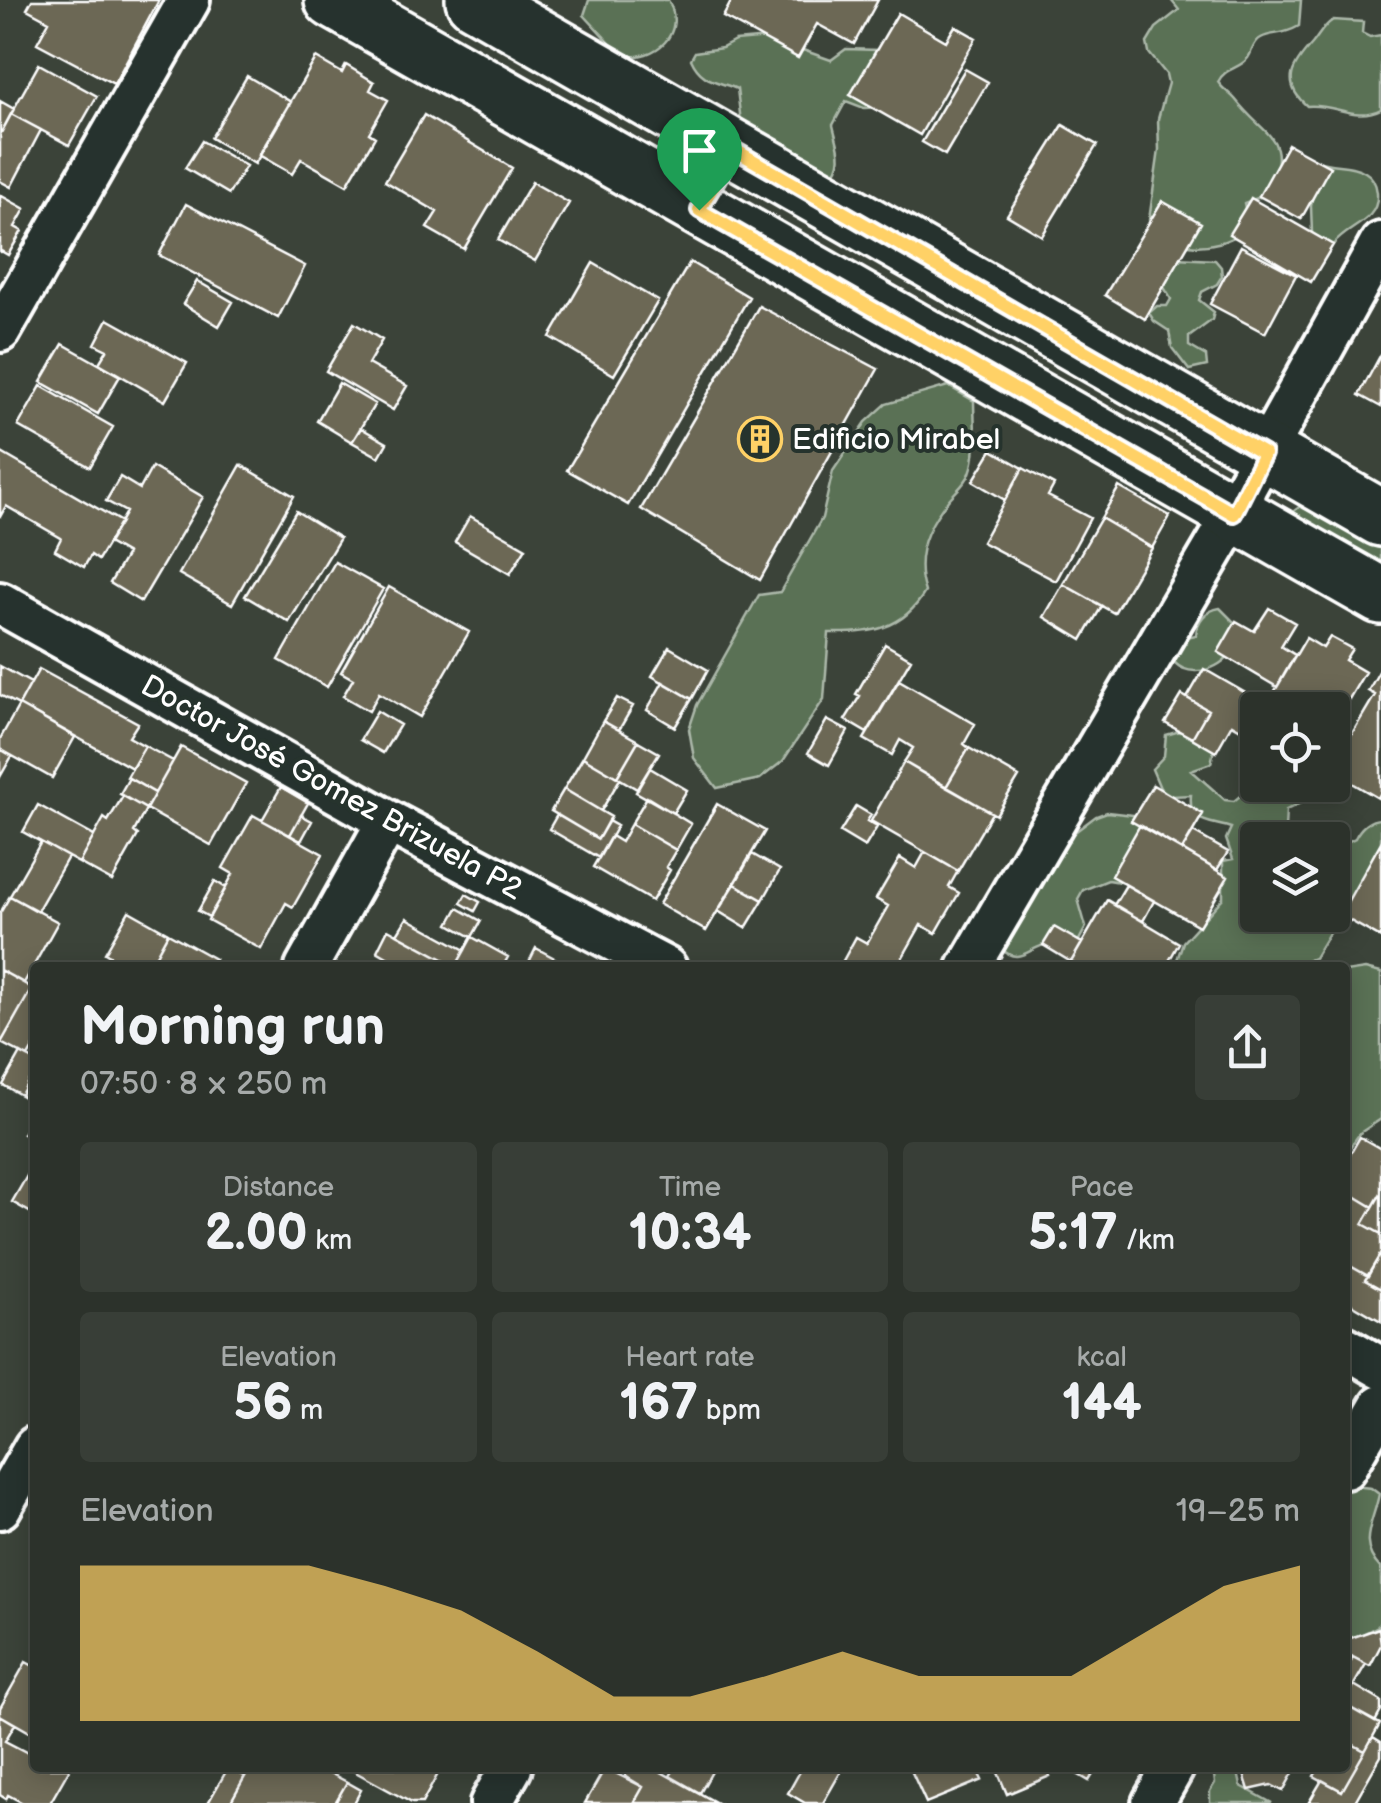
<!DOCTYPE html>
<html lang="en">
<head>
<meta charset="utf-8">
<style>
  body { margin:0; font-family:"Balsamiq Sans",sans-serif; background:#383e37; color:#f1f3f6; height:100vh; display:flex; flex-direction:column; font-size:38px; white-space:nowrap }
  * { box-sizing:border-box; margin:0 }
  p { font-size:32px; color:#a6aaa9 }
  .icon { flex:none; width:55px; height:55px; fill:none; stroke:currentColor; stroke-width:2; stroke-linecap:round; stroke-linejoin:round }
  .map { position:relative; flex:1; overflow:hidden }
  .details { position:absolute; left:30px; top:962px; width:1320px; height:810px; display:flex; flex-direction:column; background:#2c322b; border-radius:10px; box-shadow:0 5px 25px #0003,0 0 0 2px #484d47 }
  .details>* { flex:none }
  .controls { position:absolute; left:1240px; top:692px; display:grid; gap:20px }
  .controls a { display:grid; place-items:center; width:110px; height:110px; border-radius:10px; background:#2c322b; box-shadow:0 5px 25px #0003,0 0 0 2px #484d47; font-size:50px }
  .pin { position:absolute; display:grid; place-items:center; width:85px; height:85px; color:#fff; margin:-102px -42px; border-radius:50% 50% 50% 0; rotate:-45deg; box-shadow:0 0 10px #0007 }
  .pin .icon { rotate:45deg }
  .round { display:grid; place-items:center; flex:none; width:105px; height:105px; border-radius:10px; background:#383e37 }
  .head { display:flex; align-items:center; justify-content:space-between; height:170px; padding:0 50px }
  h1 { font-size:55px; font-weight:700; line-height:75px }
  .stats { display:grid; grid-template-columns:repeat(3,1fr); gap:15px; height:170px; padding:10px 50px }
  .stats div { display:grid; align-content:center; border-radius:10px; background:#383e37; text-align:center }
  .stats b { font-size:50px; font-weight:700 }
  .stats small { font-size:28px; font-weight:400 }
  .stats p { font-size:28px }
  .chart { height:280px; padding:20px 50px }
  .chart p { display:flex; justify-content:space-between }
  .chart svg { width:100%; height:180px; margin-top:10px; fill:#ffd166; opacity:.7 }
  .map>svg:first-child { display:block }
  .green { fill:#5a7155; stroke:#acb8aa; stroke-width:2.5 }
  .building { fill:#6c6755; stroke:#fff; stroke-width:2.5 }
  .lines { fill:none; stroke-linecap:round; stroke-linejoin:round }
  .street-casing { stroke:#fff; stroke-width:48 }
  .secondary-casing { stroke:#fff; stroke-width:62 }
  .street { stroke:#26332d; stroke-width:40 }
  .secondary { stroke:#26332d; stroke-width:55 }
  .route-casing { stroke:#fff; stroke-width:20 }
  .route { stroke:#ffd166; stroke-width:12 }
  .labels { text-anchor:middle; stroke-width:8; stroke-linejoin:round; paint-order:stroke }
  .poi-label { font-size:30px; fill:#fff; stroke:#26332d; text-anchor:start }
  .street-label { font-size:30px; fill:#fff; stroke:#26332d }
</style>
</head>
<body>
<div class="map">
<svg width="1381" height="1803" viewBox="0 0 1381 1803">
  <rect width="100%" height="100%" fill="#3b4339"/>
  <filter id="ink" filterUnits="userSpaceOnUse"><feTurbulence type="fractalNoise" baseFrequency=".01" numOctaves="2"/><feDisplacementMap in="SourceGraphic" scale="20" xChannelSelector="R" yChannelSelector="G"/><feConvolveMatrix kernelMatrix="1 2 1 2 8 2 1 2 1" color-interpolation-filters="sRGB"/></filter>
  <g filter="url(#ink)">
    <path class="green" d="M589,0h79c19,33 -12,61 -46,56l-38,-41z
      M1171,0h130l-2,26c-17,10 -27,6 -38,12 -8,4 -8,13 -13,20 -8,11 -24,10 -30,24 5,8 11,10 17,17 33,42 55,34 36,94l-27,10 2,9 -4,20c-26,19 -75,21 -93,-12l10,-70 -1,-31 10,-36 -2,-9 -17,-21 -2,-10 9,-15 23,-18z
      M1333,20l30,2 -1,11 8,4 11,-2v74c-26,13 -47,-6 -74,-3 -27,-23 -14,-41 5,-62 7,-8 10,-17 21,-24z
      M769,38l62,22 15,-11 32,1 4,57 -18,1 -18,-7 -13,24c4,19 14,37 -3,53l-89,-56 -4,-33c-19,-8 -36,-7 -46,-30l4,-7 27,-4 13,-7z
      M1318,161c15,6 32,2 47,11 14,8 16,31 5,43 -11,12 -26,16 -38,31l-20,-13 -1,-27z
      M1176,258l39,2 6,7 1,9 -5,8 -15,8 -3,8 15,12 -2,8 -23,17v9l17,10 1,10 -18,4 -17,-22 -3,-17 -15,-10 -5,-8 8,-7h10l4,-7 -9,-15z
      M948,386l26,15c0,22 4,51 -4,72 -3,9 -14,18 -20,25 -23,27 -37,59 -25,94 -22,38 -55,42 -96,41l-5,66 -41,62 -23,18 -43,9 -23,-30 -5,-29 8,-24 62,-110 21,-3 42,-74 11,-47 33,-49 20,-18z
      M1281,491l100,28v59l-89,-58 2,-9 8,-6z
      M1220,608l16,16c-1,7 -1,19 -4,26 -10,22 -51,31 -61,6l6,-17 19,-4c1,-14 10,-25 24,-27z
      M1180,731l15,4 19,15 -3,13 -20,7 34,30 9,1 13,-11 9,-3 66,-2 -11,13 -25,12 -1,19 6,11h-33v75h74l1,-63 4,-5 18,-9c5,-10 14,-19 26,-19v48l-29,52 -23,14 -15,25 -18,7 -18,-4 -10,7 -88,-1 -3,-7 6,-18 40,-44v-37l10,-2 -7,-20 5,-11c-22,-7 -43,-4 -40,-33l-19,1 -12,-8 -8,-19 12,-13 2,-21z
      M1107,812l44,5 -24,66 -19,-3 -25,10 -5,9 8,28 -9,17c-10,0 -23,-2 -33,1 -17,5 -26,20 -44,3l30,-44v-11l41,-58 25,-19z
      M1365,969l16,4v146l-21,14 -15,21v-182z
      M1353,1486l18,2 8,6c-6,31 -23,49 2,75v51l-3,6 -33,17v-156z
      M1213,1768h24l4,18 31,17h-62v-12l5,-8z"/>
    <path class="building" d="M32,0h127l-45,84 -77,-41 12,-22 -22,-12z
      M732,0h146l-24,44 -37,-20 -19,34 -75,-41z
      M898,13l48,28 9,-15 21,12 -56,97 -70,-40z
      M316,58l26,15 4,-8 28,17 -4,8 18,10 -19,33 6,4 -28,48 -46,-26 -9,15 -33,-19z
      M39,64l58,32 -28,49 -58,-31z
      M965,69l23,13 -43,73 -23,-13z
      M247,76l44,26 -36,62 -44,-26z
      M0,101l14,8 -14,26z
      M11,114l30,16 -30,57 -11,-6v-46z
      M424,115l88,53 -48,81 -37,-21 10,-16 -52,-31z
      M1063,125l34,20 -55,91 -35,-21z
      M202,141l44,25 -17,28 -44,-26z
      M1288,144l42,23 -29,52 -42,-23z
      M532,182l37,21 -34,58 -37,-21z
      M0,195l25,14 -10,18 7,4 -14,24 -7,-4 -1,2z
      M1251,198l82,47 -22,37 -82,-48z
      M1162,201l39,22 -56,96 -40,-24z
      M186,204l119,62 -27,52 -119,-63z
      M1241,246l55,29 -31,58 -55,-29z
      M690,262l59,35 -121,208 -61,-35z
      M593,263l65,38 -44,74 -64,-38z
      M197,281l36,21 -14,24 -36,-22z
      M759,306l119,63 -118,211 -119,-71z
      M108,319l79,44 -22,38 -66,-38 8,-13 -12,-6z
      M354,323l28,17 -14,24 39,22 -14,24 -67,-39z
      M63,344l57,32 -22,38 -57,-32z
      M1381,354v53l-22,-12z
      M339,383l36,21 -23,38 -35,-21z
      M41,386l72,41 -23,40 -72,-41z
      M361,428l26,15 -8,14 -27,-15z
      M992,450l31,18 -18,32 -32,-19z
      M0,452l121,70 -23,38 -7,-5 -7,12 -29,-17 6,-12 -55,-32 -6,11z
      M241,465l53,31 -62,108 -53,-30z
      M152,467l51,30 -62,105 -31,-19 17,-29 -19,-11 18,-31 -20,-11 14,-24 20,12z
      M1023,468l31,17 -6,11 42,22 -34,63 -74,-39z
      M1119,487l51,29 -18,32 -51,-30z
      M296,511l44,27 -51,84 -44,-26z
      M470,516l56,32 -16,26 -55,-32z
      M1101,518l51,30 -38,65 -51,-29z
      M335,562l48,27 -56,98 -48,-27z
      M1063,584l39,22 -20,34 -38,-23z
      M389,587l80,45 -49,85 -41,-24 -10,18 -26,-15 10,-17 -12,-7z
      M1269,608l26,15 -14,23 14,9 -18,32 -59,-35 18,-31 18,10z
      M1330,637l22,12 -7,11 20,12 -33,56v-18h-32l-27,-16 33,-56 17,10z
      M885,644l26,15 -44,74 -22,-13 15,-24 -4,-2z
      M669,647l39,23 -16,29 -40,-23z
      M0,666l31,17 -12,22 -19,-10z
      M1381,668v124l-3,6 -46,-27v-4l43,-72 -7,-4z
      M39,669l99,54 -9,14 16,9 -13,22 -113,-63z
      M1204,669l64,37 -2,4h-8v14l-7,11 -19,-11 -16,28 -24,-14 16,-28 -21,-12z
      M899,680l76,44 -11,20 5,4 -23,39 -42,-25 9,-14 -13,-8 -8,15 -28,-16z
      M663,682l29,17 -17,28 -28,-17z
      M1182,695l26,15 -16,28 -27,-15z
      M617,698l16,8 -14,24 -16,-9z
      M19,705l56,32 -23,41 -52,-29v-10z
      M377,711l23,14 -17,28 -23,-13z
      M827,720l21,11 -19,34 -21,-12z
      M603,721l35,20 -21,36 -34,-20z
      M638,741l21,12 -22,36 -20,-12z
      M145,746l28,15 -18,32 -28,-16z
      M181,747l65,36 -35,62 -65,-36z
      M969,748l50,29 -23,38 -50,-28z
      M0,749l12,7 -12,21z
      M583,757l37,22 -19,32 -37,-22z
      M904,762l88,51 -34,58 -87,-50z
      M650,768l37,22 -14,23 -37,-21z
      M129,778l26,15 -9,16 -26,-15z
      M1153,785l50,29 -21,36 -51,-29z
      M281,787l27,16 -18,32 -28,-15z
      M564,789l47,28 -13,22 -47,-28z
      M123,796l23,13 -12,23 4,3 -26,46 -33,-18 25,-45 4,3z
      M647,797l44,27 -15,26 -45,-26z
      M717,804l48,27 -59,100 -47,-27z
      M38,805l56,31 -15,27 -56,-31z
      M856,806l15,9 -4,6 10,6 -12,20 -25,-15z
      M253,815l70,39 -30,53 -7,-4 -25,46 -53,-29 25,-46 -10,-6z
      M301,815l11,6 -11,20 -11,-6z
      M557,815l41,24 10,-18 9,5 -18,32 -50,-29z
      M631,824l45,26 -10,17 4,3 -18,31 -59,-34 18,-31 10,6z
      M1140,825l88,52 -29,49 -88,-50z
      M1193,832l35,20 -11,18 -35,-20z
      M41,842l27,15 -31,54 -27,-15z
      M1381,842v96l-41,-23z
      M925,852l33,19 -9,16 10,6 -23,40 -15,-8 -21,37 9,6h-70l17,-31 11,6 21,-37 -12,-7 24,-41 16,10z
      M752,854l28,16 -17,30 -28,-16z
      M215,881l11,7 -17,29 -11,-6z
      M735,884l28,16 -17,28 -28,-17z
      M1126,885l28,16 -11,20 -29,-16z
      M466,894l14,8 -5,9 -14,-8z
      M10,896l48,26 -34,61 -24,-13v-57z
      M1107,900l72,43 -14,25h-84l-10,-6z
      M458,908l23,13 -9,16 -23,-13z
      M129,911l39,22 -19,35h-19l-25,-15z
      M407,918l58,32 -9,16 -59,-32z
      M1054,927l28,16 -11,19 -28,-17z
      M388,929l68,37 -1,2h-49l-29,-17z
      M168,933l47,26 -5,9h-61z
      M472,937l36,20 -6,11h-47z
      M536,948l37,20h-47z
      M0,970l32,18 -31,55 -1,-1z
      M32,988l3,1v56l-7,12 -27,-14z
      M21,1053l14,8v9l-14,25 -18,-10z
      M30,1078l5,3v22l-14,-8z
      M34,1114l1,1v25l-12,-6z
      M1360,1137l21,12v44l-8,14 -20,-12 -8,14v-46z
      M35,1162v53l-23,-13z
      M1381,1193v41l-18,-10z
      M1353,1195l20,12 -10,17 18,10v19l-13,23 -23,-13v-54z
      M1381,1253v36l-16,-9z
      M1345,1263l23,13 -3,4 16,9v32l-36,-21z
      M1379,1628l2,17 -11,21 -25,-13v-13z
      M1353,1657l13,7 -18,31 -3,-2v-21z
      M26,1662l9,5v68l-35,-20v-7z
      M1354,1685l27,16v10l-6,11 -30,-17z
      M1345,1705l35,19 -15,27 -20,-11z
      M0,1715l15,9 -10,17 25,13 5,-9v23h35l-20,35h-27l-15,-8 -2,4 -6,-4z
      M1373,1737l8,5v14l-27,47 -45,-1 13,-22 20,11z
      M1345,1740l20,11 -23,40 -28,-15 5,-8h26z
      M228,1768l17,8 -15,27h-22z
      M250,1768h70l27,14 -12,21h-105z
      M348,1768h83l8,4 -17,31h-10z
      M605,1768l38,19 -9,16h-49z
      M630,1768h24l63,35h-83l9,-16 -18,-11z
      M675,1768h39l-14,25 -30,-17z
      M802,1768h41l-20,35h-18l-17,-10z
      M910,1768h66l6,12 -56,23z
      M996,1768h51l3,8 -43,18z
      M1067,1768h30l-8,13z
      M1242,1768h42l9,5 -10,18 -12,-6 -22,5z
      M347,1782l14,8 -7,13h-19z"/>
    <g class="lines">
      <defs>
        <path id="street" d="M0,331l189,-331
          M0,603l388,218 278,147
          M306,968l82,-147
          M968,968l266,-453 12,-29 135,-243
          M1345,1347l36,21
          M1345,1468l36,-62
          M0,1508l35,-61
          M491,1803l20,-35
          M1153,1803l20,-35"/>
        <path id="secondary" d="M333,0l1048,596
          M474,0l907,518"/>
      </defs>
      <use href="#street" class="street-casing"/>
      <use href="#secondary" class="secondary-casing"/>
      <use href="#street" class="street"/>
      <use href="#secondary" class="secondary"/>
    </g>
  </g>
  <g class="lines" filter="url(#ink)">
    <defs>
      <path id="route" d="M735,150l529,304 -30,60 -535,-304z"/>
    </defs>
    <use href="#route" class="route-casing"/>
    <use href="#route" class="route"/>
  </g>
  <defs>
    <symbol id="building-ring" viewBox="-11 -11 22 22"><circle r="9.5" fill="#26332d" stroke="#ffd166" stroke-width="1.5"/><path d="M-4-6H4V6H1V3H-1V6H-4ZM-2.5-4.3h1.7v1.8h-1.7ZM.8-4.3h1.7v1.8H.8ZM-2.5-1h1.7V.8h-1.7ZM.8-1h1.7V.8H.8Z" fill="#ffd166"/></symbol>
  </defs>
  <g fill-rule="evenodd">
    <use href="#building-ring" x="735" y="414" width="50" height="50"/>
  </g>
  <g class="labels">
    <g class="poi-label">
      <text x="792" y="449">Edificio Mirabel</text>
    </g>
    <g class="street-label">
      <text transform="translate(332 787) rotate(29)" y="10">Doctor José Gomez Brizuela P2</text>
    </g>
  </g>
</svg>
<div class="controls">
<a><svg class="icon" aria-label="locate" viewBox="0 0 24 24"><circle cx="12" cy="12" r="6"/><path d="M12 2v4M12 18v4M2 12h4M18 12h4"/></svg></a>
<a><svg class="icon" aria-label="layers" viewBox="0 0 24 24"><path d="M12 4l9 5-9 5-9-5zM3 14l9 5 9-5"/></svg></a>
</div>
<div class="pin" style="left:699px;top:210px;background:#1e9e55"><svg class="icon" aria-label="arrive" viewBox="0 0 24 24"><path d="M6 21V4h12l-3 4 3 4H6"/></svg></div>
<section class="details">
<div class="head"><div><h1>Morning run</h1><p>07:50 · 8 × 250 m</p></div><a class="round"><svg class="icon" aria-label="share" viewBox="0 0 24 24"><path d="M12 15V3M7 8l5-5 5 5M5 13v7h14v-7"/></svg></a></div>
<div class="stats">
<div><p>Distance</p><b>2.00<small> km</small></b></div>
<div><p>Time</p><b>10:34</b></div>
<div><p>Pace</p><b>5:17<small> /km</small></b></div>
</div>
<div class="stats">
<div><p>Elevation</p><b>56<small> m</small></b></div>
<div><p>Heart rate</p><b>167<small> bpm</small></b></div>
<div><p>kcal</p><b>144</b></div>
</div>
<div class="chart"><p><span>Elevation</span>19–25 m</p>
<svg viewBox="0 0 160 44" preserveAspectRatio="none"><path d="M0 44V6L10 6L20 6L30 6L40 11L50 17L60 27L70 38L80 38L90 33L100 27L110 33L120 33L130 33L140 22L150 11L160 6V44z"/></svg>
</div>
</section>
</div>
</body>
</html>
